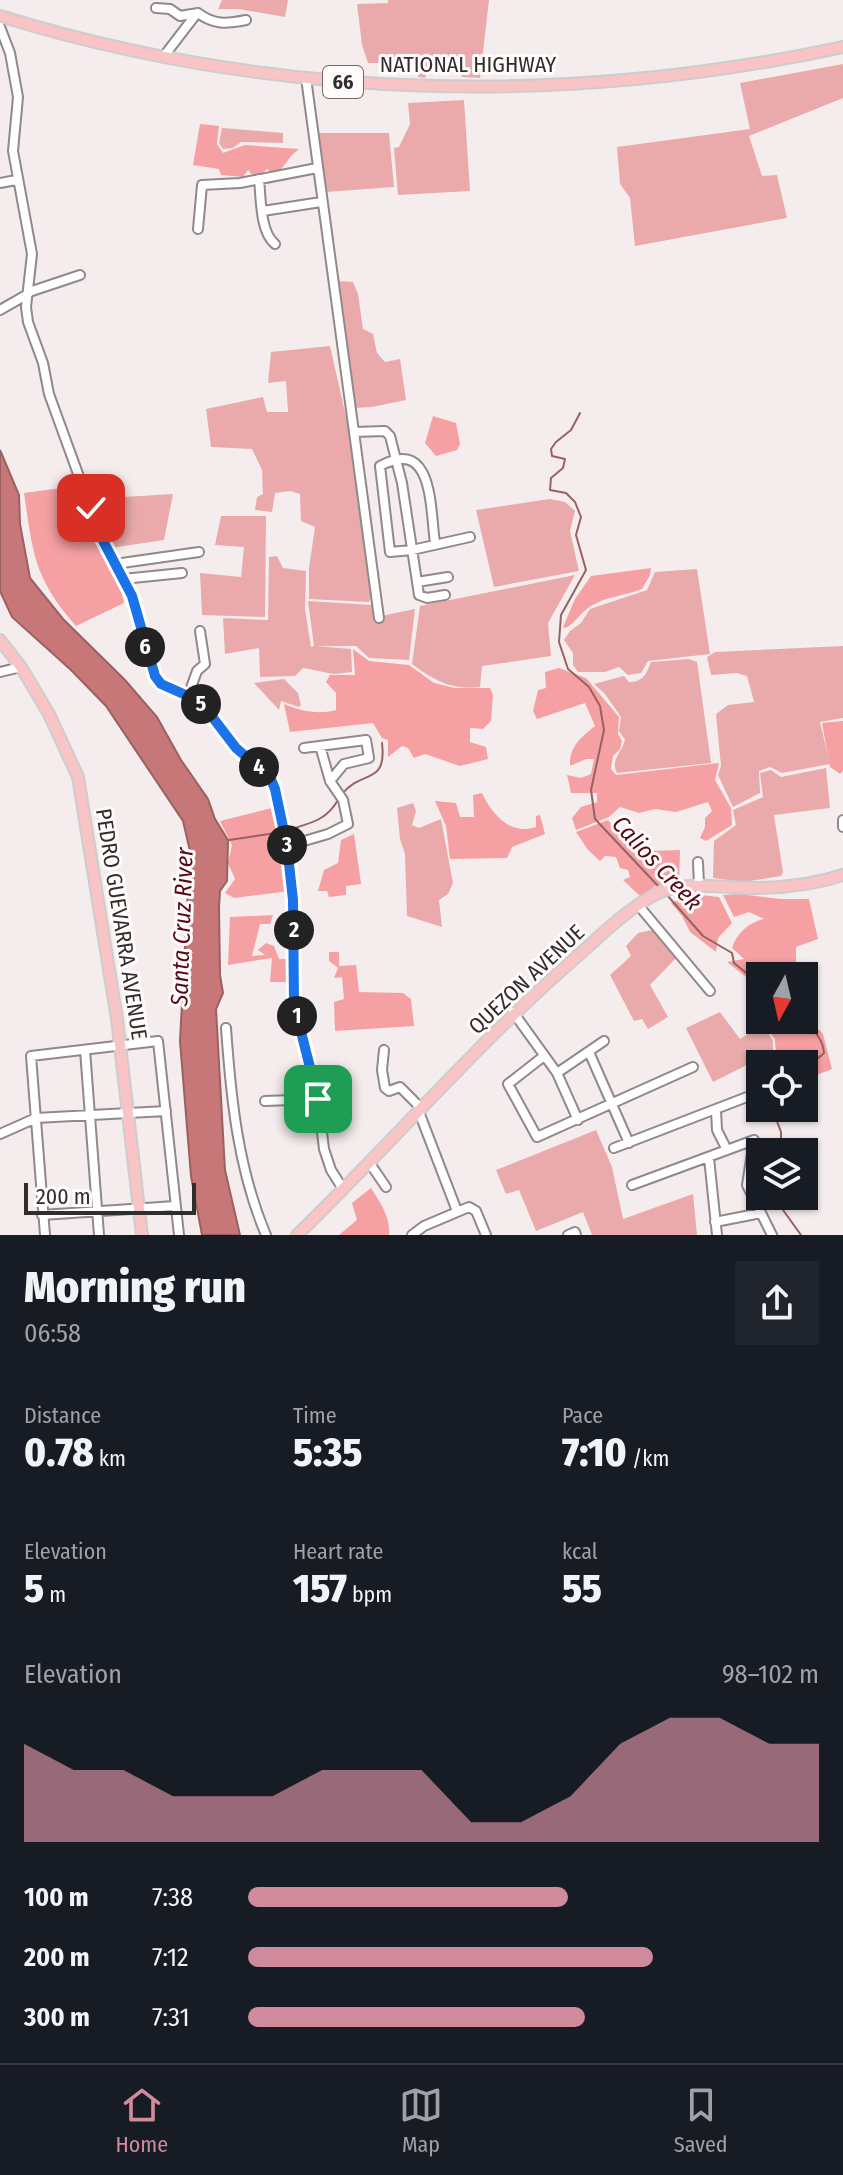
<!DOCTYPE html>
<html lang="en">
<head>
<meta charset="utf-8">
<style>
  body { margin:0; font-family:"Fira Sans Condensed",sans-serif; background:#20242c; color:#f1f3f6; height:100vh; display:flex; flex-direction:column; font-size:30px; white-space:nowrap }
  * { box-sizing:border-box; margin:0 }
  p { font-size:26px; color:#9ea1a6 }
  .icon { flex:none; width:44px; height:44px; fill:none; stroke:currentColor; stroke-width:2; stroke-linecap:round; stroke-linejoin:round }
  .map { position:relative; height:1235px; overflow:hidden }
  .drawer { display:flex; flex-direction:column; background:#171b24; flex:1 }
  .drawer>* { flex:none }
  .needle { width:52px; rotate:188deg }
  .fabs { position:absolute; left:746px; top:962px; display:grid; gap:16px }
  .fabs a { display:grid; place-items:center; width:72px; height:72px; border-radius:0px; background:#171b24; box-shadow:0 2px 6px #0004; font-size:40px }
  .scale { position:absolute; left:24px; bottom:20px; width:172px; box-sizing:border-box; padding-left:8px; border:4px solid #302d2d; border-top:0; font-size:22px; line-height:28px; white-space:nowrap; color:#302d2d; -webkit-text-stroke:6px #fffbfb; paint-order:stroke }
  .pin { position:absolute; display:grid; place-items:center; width:68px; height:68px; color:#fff; margin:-34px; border-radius:16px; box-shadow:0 4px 12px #0006 }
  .km { position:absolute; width:40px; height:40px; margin:-20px; border-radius:50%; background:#222; color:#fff; font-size:22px; line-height:40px; text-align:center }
  .round { display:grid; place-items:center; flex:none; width:84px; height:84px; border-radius:0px; background:#20242c }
  .overview { display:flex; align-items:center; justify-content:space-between; height:136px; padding:0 24px }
  h1 { font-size:44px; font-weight:800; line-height:60px }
  .stats { display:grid; grid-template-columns:repeat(3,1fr); gap:12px; height:136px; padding:8px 24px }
  .stats div { display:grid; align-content:center }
  .stats b { font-size:40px; font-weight:800 }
  .stats small { font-size:22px; font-weight:400 }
  .stats p { font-size:22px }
  .chart { height:224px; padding:16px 24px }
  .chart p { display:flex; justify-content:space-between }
  .chart svg { width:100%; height:144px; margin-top:8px; fill:#cf8a9c; opacity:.7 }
  ul { padding:0 24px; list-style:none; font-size:26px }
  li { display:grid; grid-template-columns:128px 96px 1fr; align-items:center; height:60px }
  li i { height:20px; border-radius:10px; background:#cf8a9c }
  .menu { display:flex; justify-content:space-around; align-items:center; height:112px; border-top:2px solid #363941; background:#171b24; font-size:22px; color:#9ea1a6 }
  .menu a { display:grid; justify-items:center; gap:4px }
  .menu .selected { color:#cf8a9c }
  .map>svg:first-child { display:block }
  .green { fill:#eaaaab }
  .forest { fill:#f5a0a2 }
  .water { fill:#c87779; stroke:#9a6162; stroke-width:2 }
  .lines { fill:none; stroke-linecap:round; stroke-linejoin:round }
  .stream { stroke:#9a6162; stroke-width:2 }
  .minor-casing { stroke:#918989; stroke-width:12 }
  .major-casing { stroke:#cdcdcd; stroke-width:14 }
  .minor { stroke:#fff; stroke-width:8 }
  .major { stroke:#f8c4c5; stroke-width:10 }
  .route-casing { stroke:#fff; stroke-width:16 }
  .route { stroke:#1a73e8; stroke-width:10 }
  .labels { text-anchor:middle; stroke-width:6; stroke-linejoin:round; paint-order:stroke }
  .shield { fill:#fffbfb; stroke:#6e6b6b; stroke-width:2 }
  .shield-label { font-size:20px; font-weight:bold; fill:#302d2d }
  .street-label { font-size:22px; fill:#302d2d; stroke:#fffbfb }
  .water-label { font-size:24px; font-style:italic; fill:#550a17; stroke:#fffbfb }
</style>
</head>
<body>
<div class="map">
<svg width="843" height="1235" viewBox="0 0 843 1235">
  <rect width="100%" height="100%" fill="#f5eded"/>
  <path class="green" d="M222,0h66l-3,17 -46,-8h-21z
    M388,0h101l-9,78 -18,-1 -4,-14 -27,-2 -6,17 -7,-1 -2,-14h-48l-6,-18 -5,-41 31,-1z
    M843,64v34l-94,38 13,40 15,-1 10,43 -152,28 -5,-48 -10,-14 -3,-37 133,-18 -10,-46z
    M464,100l6,91 -72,4 -4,-47 5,-1 11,-23 -2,-21z
    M222,128l61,5v10l-42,-1 -8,6 -10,1 -4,-6z
    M319,133h70l5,54 -68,5z
    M337,281l16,1 5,12 5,35 10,5 4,19 8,9 15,-3 6,41 -34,7 -18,1z
    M330,346l21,93 20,159 -2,4 -60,-3v-31l6,-41 -14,-6 -1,-27 -10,-3 -15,2 -3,19 -17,-2 2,-13 6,-3 -1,-24 -10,-21 -41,-2 -5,-38 57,-12 4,15h21l-2,-31 -18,2 3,-31z
    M173,494l-9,46 -54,8 -19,-49z
    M550,499l15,3 10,9 -5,20 9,40 -85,16 -18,-77z
    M221,516h45l-1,101 -63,-2 -2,-42 41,4 3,-30 -29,-2z
    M277,556l6,12 23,3 -1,38 6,38 3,-1 -6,-45 64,4 4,17 10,-7 29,-6 -6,51 -40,-2 -13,-12h-40l35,3 1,23 -18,2 -31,-6 -8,8 -35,1 -1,-29 -34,6 -2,-36 45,2 1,-63z
    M697,569l13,85 -62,7 -7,12 -13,2 -9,-8 -14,5h-27l-5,-7v-12l-9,-13 6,-9 11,-8 9,-14 57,-19 8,-18z
    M575,575l-27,48 3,33 -69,10 -2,21c-27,4 -47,-7 -68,-23l8,-58z
    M843,646v72l-23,4 10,42 -48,9 -12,-6 -11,4 1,22 -27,14 -15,-32 3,-9 -5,-52 12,-9 26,-3 -7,-26 -10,-3 -26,2 -4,-18 8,-5z
    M689,659l8,3 14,101 -94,10c-7,-13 5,-21 8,-33l-6,-9 2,-14 -16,-23 -11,-10 30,-8 5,6c14,0 17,-7 22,-20z
    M284,679l14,14 3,12 -2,2 -18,-6 -2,9 -25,-27z
    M826,768l4,40 -56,7 9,57 -2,4 -37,6 -31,-4 1,-37 22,-16 -3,-15 30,-13 -3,-24 11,-3 10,7z
    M413,803l3,8 -4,14 7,3 22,-9 12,64 -5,11 -9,6 3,27 -35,-11 -2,-62 -5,-15 -3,-31z
    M652,930l25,27 -27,28 18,32 -20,12 -6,-10 -8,2 -24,-46 21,-19 -5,-10 12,-13z
    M720,1012l20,27 25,-16 6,5 -3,5 5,8v11l13,12h-26v19l-13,-18 -34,17 -27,-54z
    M596,1130l16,37 11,52 70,-25 4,41h-105l-9,-23 -47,19 -17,-41 -13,4 -10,-24z"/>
  <path class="forest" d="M200,124l19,2 -2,18 6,9 22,-8 54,4 -7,6 -13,17 -7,1 -5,-4 -7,7h-7l-5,-6 -5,7 -22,-2 -2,-6 -26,-4z
    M433,416l23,7 4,21 -3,6 -21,6 -11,-13z
    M76,486l46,107 2,10 -48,23c-42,-48 -43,-72 -52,-133z
    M651,568l-1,7 -8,14c-17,7 -35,7 -51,17 -9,5 -15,16 -25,22l-3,-1 12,-28 16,-23z
    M353,649l16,12 40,4 25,18 21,5h35l3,7 -2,26 -8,8 -13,-1v14l16,5 2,12 -28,7 -35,-12 -11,4 -6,-10 -6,-2 -14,11v-17l-6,-2 -9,-15 -83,9 -6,-28c17,7 34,11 52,6v-17l-10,-11 4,-7h25z
    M559,668l27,10 33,39 -1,17 4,7 -2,8 -7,7 -2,13 5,6 103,-12 -4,17 16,28 1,17 -26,16 -6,-3 5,-11v-9l7,-7 -4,-9 -32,10 -21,-3 -16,4 -19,-6 -11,10 -33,13 -4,-12 9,-11 16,-5v-9h-26l-4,-18 14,3 10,-4 3,-15h-8l-16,7c-1,-19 11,-29 25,-40l-10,-23 -48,16 -4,-8 5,-21 8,-2 -1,-16z
    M843,721v50l-3,3 -10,-7 -8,-44z
    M482,793c10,21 28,43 54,34v-11l4,-1 5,19 -33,13 -5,11 -57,1 -4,-33 -11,-25 21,2 4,14h14l-1,-22z
    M272,808l9,30 9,53 -56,7 -9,-5 10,-14 -7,-16 4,-18 -12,-24z
    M608,820l13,15 11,1 9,-5 9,20 30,-1 -1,35 -24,1 -14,11 -18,-17 7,-3 -2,-7 -8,-2 -4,-11 -11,-1 -5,5 -12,-11 -12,-18z
    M354,834l7,50 -15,2v9l-17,2 -2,-6h-9l6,-21 14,-7 3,-23z
    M740,894l40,5h29l9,40 -22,8v15l-14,14h-22v12l-33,-26 17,-3 -12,-11c5,-15 17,-26 32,-29l-15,-7 -15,5 -11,-22z
    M701,895l18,2 13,26 -14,15 -2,14 -26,-20 -8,-16 -11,-13 14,-6z
    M273,915l-3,9h-10l-8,32 13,-1 -7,-5 8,-7 8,3 5,13h11v23h-20l2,-24 -44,7 2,-48z
    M329,952h10v14l17,-1 3,27 44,1 8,6 3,27 -79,5 -1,-29 10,-3 -2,-22 -8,1 4,-10 -9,-7z
    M804,1014l19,20 9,35 -23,9 -3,12 -2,1v-27c-18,0 -30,-6 -29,-25l-6,-7 5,-5 -8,-7h38z
    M371,1188c9,14 20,30 18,47h-50l18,-15 -5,-17z"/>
  <path class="water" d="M0,450l19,45 1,29 10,54 33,41 62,61 32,37 24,43 27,39 7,20 13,21 -1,41 -7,10 -1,16 1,68 3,18 -7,16 9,161 15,65h-38l-11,-59 -11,-135 10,-190 -7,-30 -77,-115 -35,-36 -59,-53 -12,-26z"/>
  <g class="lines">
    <path class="stream" d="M580,413l-9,17 -15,12 -5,7 1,7 13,3 -2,9 -12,10 -1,12 16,3 9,9 6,15 -5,18 10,35 -25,45 -2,27 9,27 21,18 11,19 4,24 -13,60 4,29 65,69
      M342,794c20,-25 45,-8 40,-51
      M288,830c22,-7 38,-9 50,-30
      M229,840l53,-8
      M667,895l36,41 29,17 2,10 26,21
      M803,1020c10,10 20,18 21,33l-20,18
      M772,1108l9,24v7l-9,13
      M777,1196l1,7 23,32"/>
    <defs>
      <path id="minor" d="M156,8l14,1 10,7 18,-3c16,12 28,11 48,7
        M0,27l10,26 8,44 -5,54 19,103 -6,53 2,15 15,41 6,31 52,143 31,59 23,80 6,8 27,12 19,14 29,38 34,29 5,12 12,57 6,54 1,104 24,95 6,50 7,21 12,19
        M164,56l33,-43
        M306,78l48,354 31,-1 5,5 12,47 17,112 8,3 18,-3
        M259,179c2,19 1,53 16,65
        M0,183l16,-3
        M263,211l58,-9
        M198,229l4,-44 38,-2 77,-15
        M29,292l51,-17
        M0,310l28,-16
        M354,432l25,186
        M435,543c-5,-34 -1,-107 -55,-77l10,86 22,-2 58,-13
        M115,564l84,-12
        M123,579l59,-6
        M417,582l31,-5
        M0,672l21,-5
        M188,696l9,-25 8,-7 -5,-33
        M304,748l62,-8 3,18 -25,6 -14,17
        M843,820v7
        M287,846l41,-12 20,-10 -5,-24 -13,-19 -10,-35
        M698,862l1,23
        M639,906l71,85
        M513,1012l44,61 21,47
        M226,1028c5,71 12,141 40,207
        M85,1050l14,185
        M384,1050l-2,20 3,18 4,3 11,-4 22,22
        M589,1052l40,91
        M544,1056l-36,28 29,53 156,-70
        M557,1073l47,-32
        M265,1101l53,-2
        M716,1110l1,20 10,20
        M419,1112l38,99
        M0,1134l36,-16 130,-7
        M754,1140l-7,45 25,50
        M614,1148l133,-51
        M709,1158l8,77
        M369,1162l17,25
        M632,1185l122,-45
        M42,1215l133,-9
        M715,1222l46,-9
        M45,1235l-14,-179 127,-15 21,194
        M412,1235l12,-9 45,-19 7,4 10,24
        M568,1235l7,-3 1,3"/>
      <path id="major" d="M0,16c272,84 565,91 843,31
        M0,640l21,27 28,47 29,63 39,242 25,216
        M297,1235c96,-93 183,-195 284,-282 22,-20 54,-51 82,-62 29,-10 60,-3 90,-3 32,0 60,-3 90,-13"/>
    </defs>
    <use href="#minor" class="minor-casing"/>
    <use href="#major" class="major-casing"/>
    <use href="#minor" class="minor"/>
    <use href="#major" class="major"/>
  </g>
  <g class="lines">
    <defs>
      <path id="route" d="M91,508l10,29 31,59 23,80 6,8 27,12 19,14 29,38 34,29 5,12 12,57 6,54 1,104 24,95"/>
    </defs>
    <use href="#route" class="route-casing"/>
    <use href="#route" class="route"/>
  </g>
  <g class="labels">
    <rect class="shield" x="323" y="66" width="40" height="32" rx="6"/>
    <g class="shield-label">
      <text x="343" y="89">66</text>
    </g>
    <g class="street-label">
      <text x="468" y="72">NATIONAL HIGHWAY</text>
      <text transform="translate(122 924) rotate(81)" y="8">PEDRO GUEVARRA AVENUE</text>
      <text transform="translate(526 979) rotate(-43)" y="8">QUEZON AVENUE</text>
    </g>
    <g class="water-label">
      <text transform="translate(657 863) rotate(47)" y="8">Calios Creek</text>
      <text transform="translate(182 927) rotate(-88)" y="8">Santa Cruz River</text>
    </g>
  </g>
</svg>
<div class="fabs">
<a><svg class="needle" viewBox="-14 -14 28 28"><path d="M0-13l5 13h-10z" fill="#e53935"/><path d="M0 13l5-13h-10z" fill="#9ea1a6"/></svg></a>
<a><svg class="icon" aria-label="locate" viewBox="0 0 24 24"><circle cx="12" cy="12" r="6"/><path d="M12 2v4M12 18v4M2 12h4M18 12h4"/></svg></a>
<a><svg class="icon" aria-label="layers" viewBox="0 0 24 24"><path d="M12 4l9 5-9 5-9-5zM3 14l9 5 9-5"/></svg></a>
</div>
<div class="scale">200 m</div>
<div class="pin" style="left:318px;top:1099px;background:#1e9e55"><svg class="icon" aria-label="arrive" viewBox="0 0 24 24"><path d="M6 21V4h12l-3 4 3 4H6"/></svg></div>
<div class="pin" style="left:91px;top:508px;background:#d93025"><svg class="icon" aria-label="check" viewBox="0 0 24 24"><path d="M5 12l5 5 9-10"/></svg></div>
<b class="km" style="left:297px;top:1016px">1</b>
<b class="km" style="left:294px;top:930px">2</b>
<b class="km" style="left:287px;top:845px">3</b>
<b class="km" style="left:259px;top:767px">4</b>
<b class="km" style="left:201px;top:704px">5</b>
<b class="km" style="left:145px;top:647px">6</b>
</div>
<section class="drawer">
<div class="overview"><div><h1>Morning run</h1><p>06:58</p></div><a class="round"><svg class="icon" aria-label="share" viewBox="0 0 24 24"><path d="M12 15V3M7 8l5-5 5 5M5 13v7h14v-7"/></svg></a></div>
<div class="stats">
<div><p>Distance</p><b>0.78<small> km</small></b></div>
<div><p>Time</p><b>5:35</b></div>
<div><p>Pace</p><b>7:10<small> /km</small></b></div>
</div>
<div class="stats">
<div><p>Elevation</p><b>5<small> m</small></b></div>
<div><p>Heart rate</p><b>157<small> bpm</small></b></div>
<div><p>kcal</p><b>55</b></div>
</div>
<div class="chart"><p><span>Elevation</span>98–102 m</p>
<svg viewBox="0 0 160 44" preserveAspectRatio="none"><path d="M0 44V14L10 22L20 22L30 30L40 30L50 30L60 22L70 22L80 22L90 38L100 38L110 30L120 14L130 6L140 6L150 14L160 14V44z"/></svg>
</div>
<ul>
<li><b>100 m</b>7:38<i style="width:56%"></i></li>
<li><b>200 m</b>7:12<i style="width:71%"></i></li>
<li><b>300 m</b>7:31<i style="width:59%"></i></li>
</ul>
</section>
<nav class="menu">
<a class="selected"><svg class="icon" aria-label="home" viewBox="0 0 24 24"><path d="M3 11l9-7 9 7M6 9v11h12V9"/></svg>Home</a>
<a><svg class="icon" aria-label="map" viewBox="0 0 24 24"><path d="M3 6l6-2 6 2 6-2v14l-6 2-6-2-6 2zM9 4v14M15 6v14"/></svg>Map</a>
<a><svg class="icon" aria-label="saved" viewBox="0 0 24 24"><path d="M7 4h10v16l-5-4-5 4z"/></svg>Saved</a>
</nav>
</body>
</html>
